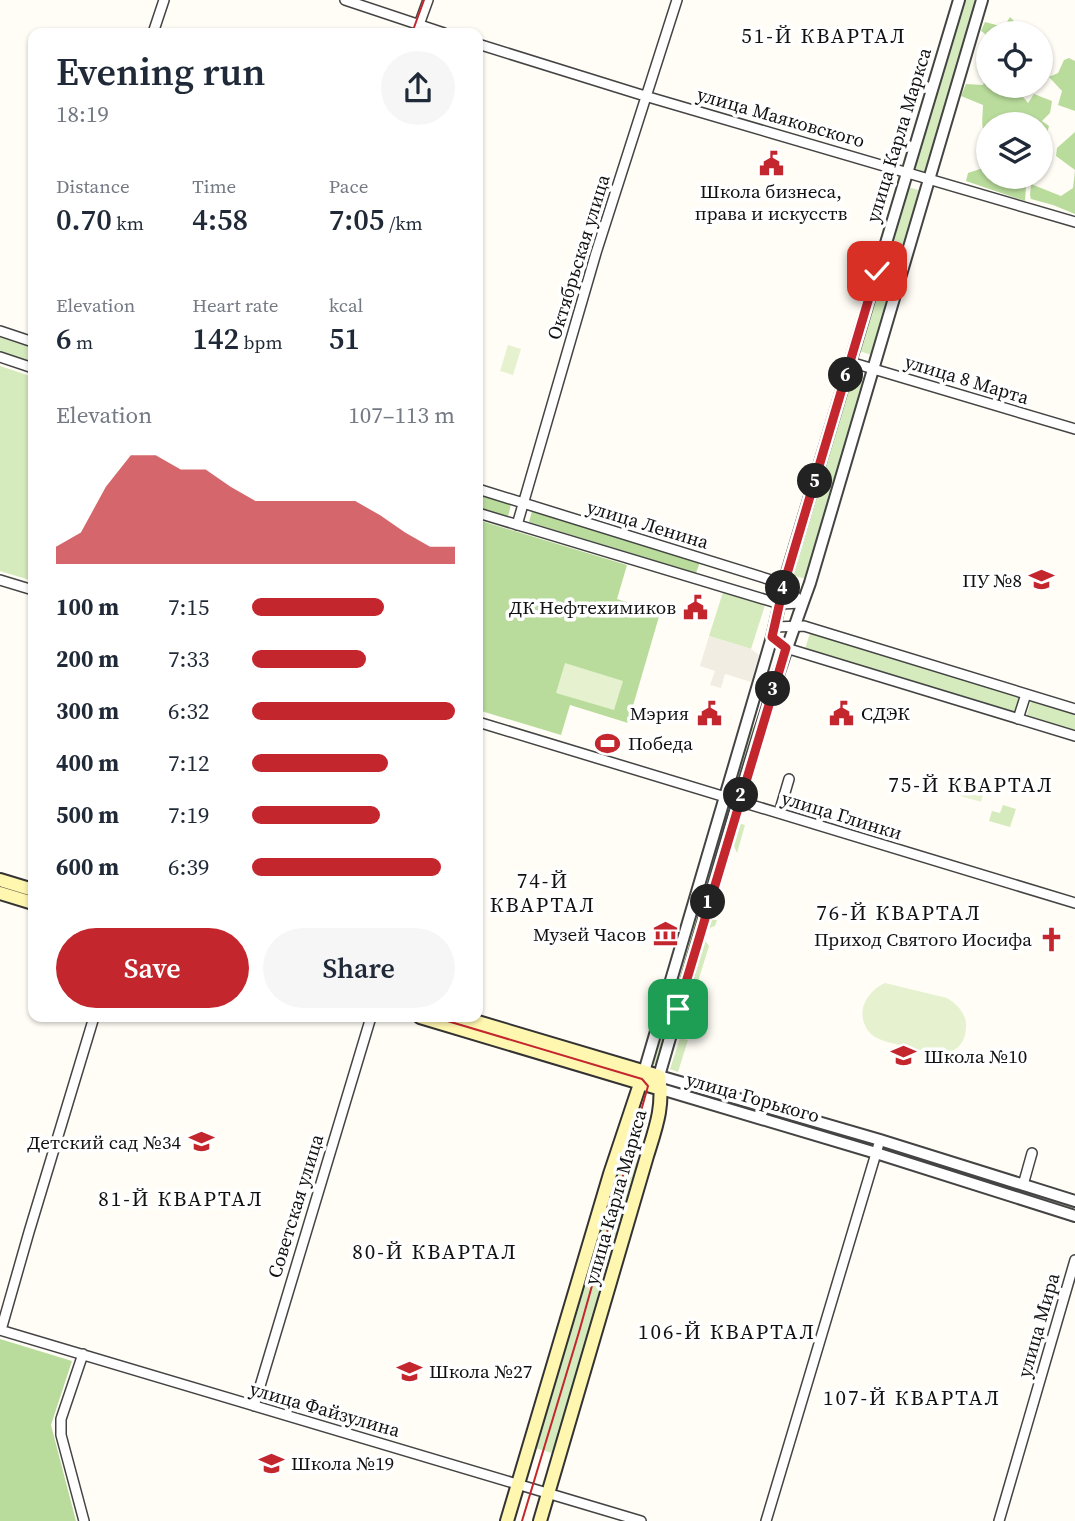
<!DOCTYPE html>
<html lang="en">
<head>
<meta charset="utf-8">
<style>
  body { margin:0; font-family:"Source Serif 4",serif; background:#f6f6f7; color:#1f2937; height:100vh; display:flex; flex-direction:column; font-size:26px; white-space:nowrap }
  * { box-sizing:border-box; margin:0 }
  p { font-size:23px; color:#747a83 }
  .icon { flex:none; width:38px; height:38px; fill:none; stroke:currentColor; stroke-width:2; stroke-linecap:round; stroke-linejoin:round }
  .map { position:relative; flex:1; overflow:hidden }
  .panel { position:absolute; left:28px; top:28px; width:455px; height:994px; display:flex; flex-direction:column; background:#fff; border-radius:14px; box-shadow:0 2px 5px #0004 }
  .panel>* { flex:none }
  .fabs { position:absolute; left:976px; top:21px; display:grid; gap:14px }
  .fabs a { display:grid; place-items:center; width:77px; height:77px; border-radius:50%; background:#fff; box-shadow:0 2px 5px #0004; font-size:35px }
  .pin { position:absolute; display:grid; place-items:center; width:60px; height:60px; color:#fff; margin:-30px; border-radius:14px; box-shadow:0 4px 10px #0006 }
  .km { position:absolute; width:35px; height:35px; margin:-18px; border-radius:50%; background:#222; color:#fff; font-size:19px; line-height:35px; text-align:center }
  .round { display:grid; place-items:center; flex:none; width:74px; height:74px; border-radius:37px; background:#f6f6f7 }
  .headline { display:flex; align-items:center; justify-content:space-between; height:119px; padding:0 28px }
  h1 { font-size:38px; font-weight:600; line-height:52px }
  .figures { display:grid; grid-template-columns:repeat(3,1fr); gap:10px; height:119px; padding:7px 28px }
  .figures div { display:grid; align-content:center }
  .figures b { font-size:30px; font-weight:600 }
  .figures small { font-size:19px; font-weight:400 }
  .figures p { font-size:19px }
  .chart { height:196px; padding:14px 28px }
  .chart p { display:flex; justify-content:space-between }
  .chart svg { width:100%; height:126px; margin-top:7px; fill:#c4262e; opacity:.7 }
  .primary-button { display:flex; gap:14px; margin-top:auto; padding:14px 28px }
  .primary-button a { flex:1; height:80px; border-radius:42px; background:#c4262e; color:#fff; font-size:28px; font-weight:600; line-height:80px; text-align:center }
  .primary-button a+a { background:#f6f6f7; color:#1f2937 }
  ul { padding:0 28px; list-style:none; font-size:23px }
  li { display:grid; grid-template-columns:112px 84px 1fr; align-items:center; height:52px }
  li i { height:18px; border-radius:9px; background:#c4262e }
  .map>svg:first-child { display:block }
  .green { fill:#d5ebbd }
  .forest { fill:#b9dc9c }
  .pitch { fill:#e6f2cf }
  .plaza { fill:#f1ede2 }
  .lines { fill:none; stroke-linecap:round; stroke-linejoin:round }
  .minor-casing { stroke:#444; stroke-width:12 }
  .tertiary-casing { stroke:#444; stroke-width:14 }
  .secondary-casing { stroke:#333; stroke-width:16 }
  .minor { stroke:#fff; stroke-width:9 }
  .tertiary { stroke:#fff; stroke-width:10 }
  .secondary { stroke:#fff6b0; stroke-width:12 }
  .tram { stroke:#c4262e; stroke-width:2 }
  .route-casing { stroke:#fff; stroke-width:14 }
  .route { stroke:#c4262e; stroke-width:9 }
  .labels { text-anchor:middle; stroke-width:7; stroke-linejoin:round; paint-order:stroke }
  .street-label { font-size:19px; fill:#111; stroke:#fff }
  .poi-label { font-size:19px; fill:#111; stroke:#fff; text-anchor:end }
  .neighbourhood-label { font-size:21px; letter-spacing:2px; fill:#111; stroke:#fff }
</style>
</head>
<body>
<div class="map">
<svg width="1075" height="1521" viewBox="0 0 1075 1521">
  <rect width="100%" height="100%" fill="#fffdf5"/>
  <path class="green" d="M961,0h16l-51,173 -14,-6z
    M908,187l14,4 -50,164 -13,-4z
    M0,335l33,12v16l-33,-11z
    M0,366l33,11v204l-33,-10z
    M850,376l15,5 -59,198 -15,-4z
    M723,592l42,13 -14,44 -42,-13z
    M810,633l209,64 -5,16 -209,-64z
    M1031,701l44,13v18l-49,-15z
    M751,726l5,2 -20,68 -5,-1z
    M728,805l4,1 -76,259 -5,-2z
    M1003,805l13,4 -6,18 -21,-6 3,-10 8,2z
    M738,823l7,2 -8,28 -5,-12z
    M709,920h8l-2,6c-9,2 -10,9 -9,16l3,4 -13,42h-4l-2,-8z
    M680,1038l8,2 -10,32 -8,-3z
    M742,1105l130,37 -2,7 -130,-38z
    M887,1146l188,58 -3,8 -187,-59z
    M622,1158l17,5 -84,291 -20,-6z"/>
  <path class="forest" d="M1010,17l11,11 2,5h-34v4l-8,-6 4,-9 19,5z
    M1069,58l6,3v50l-17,-6 4,-14 -13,-14 9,-4 6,-13z
    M989,68v18c19,0 27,1 39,17l6,-9 18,7 -2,12 -8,8 7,5 -8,29v-31h-52v16c-10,-10 -6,-23 -6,-35l-22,-9 5,-12 17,1z
    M1075,132v82l-22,-9 -22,-6 -1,-4 1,-11 30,12 12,-8 2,-18 -19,-14 1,-8z
    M989,149v28h42l-5,9 -1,15 -59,-20 2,-8 15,-5z
    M478,494l33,10 -3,13 -30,-9z
    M532,511l168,51 -4,11 -167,-51z
    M478,520l149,45 -10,34 43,14 -32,110 -58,-18 -9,30 -83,-25z
    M0,1339l72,22 -21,64 25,96h-76z"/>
  <path class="pitch" d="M508,345l13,4 -8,26 -13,-4z
    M565,663l58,18 -9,29 -58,-17z
    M959,779l26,8 -4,15 -27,-8z
    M885,983l62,15c11,7 20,16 19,30 -3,37 -40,23 -62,18 -11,-3 -28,-5 -35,-14 -15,-19 -2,-41 16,-49z"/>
  <path class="plaza" d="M709,636l42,13 8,6 -8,27 -26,-8 -4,14 -11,-3 5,-14 -15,-5z"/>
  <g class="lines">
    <defs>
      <path id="minor" d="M345,0l99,33
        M153,33l11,-33
        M416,33l12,-33
        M478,44l167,52 430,126
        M0,331l33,11
        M0,357l33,11
        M850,362l225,67
        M478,489l306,95 18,19
        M478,513l302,91 22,-1
        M517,525l79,-272 81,-253
        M0,580l33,10
        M774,627l30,-1 271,83
        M772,637l14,11 289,88
        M1018,719l8,-25
        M478,722l597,181
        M779,813l10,-34
        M1023,1185l9,-32
        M0,1330l641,191
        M1,1330l28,-98 65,-215
        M83,1354l-22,65v16l23,86
        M254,1406l117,-389
        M766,1521l114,-381
        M999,1521l76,-261"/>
      <path id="tertiary" d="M982,0l-172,583c-59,161 -103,328 -151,493l221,64 195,61
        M644,1072l128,-435 14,-61 173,-576
        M661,1089l215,64 199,63"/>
      <path id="secondary" d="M0,880l33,10
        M0,893l33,10
        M420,1017l241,72
        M461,1017l198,59c5,30 -3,51 -12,80l-107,365
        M507,1521l103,-347 34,-102"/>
    </defs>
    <use href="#minor" class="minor-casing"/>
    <use href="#tertiary" class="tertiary-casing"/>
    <use href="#secondary" class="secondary-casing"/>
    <use href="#minor" class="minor"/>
    <use href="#tertiary" class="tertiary"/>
    <use href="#secondary" class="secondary"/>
    <path class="tram" d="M412,33l12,-33
      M434,1017l208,62 6,7 -69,246 -57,189"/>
  </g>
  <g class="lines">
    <defs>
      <path id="route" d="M678,1009l108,-361 -14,-11 12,-53 93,-313"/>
    </defs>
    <use href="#route" class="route-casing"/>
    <use href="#route" class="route"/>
  </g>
  <defs>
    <symbol id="civic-bare" viewBox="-9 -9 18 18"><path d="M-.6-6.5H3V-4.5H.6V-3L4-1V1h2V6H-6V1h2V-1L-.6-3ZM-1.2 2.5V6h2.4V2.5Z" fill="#c4262e" stroke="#fff" stroke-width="2.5" paint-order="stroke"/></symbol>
    <symbol id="university-bare" viewBox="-9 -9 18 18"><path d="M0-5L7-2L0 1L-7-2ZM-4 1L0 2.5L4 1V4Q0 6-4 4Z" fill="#c4262e" stroke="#fff" stroke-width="2.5" paint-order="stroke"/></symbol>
    <symbol id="stadium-bare" viewBox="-9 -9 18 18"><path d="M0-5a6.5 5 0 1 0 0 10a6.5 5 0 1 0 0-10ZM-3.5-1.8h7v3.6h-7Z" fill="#c4262e" stroke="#fff" stroke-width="2.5" paint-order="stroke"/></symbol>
    <symbol id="museum-bare" viewBox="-9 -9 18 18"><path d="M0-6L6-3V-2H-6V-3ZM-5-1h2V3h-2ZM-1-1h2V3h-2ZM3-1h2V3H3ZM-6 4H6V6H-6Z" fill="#c4262e" stroke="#fff" stroke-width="2.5" paint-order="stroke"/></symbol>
    <symbol id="church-bare" viewBox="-9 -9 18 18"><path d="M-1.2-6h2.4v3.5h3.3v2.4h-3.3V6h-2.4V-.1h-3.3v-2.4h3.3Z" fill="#c4262e" stroke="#fff" stroke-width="2.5" paint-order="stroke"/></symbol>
    <symbol id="school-bare" viewBox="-9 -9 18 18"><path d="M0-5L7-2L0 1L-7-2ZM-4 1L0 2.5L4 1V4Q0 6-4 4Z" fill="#c4262e" stroke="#fff" stroke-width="2.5" paint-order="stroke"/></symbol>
  </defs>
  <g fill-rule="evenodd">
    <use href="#civic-bare" x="754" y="146" width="35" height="35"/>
    <use href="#university-bare" x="1024" y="562" width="35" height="35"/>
    <use href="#civic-bare" x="678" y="590" width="35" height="35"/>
    <use href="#civic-bare" x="692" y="696" width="35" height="35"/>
    <use href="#civic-bare" x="824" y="696" width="35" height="35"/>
    <use href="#stadium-bare" x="590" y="726" width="35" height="35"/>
    <use href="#museum-bare" x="648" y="916" width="35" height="35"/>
    <use href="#church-bare" x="1034" y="922" width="35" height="35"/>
    <use href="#school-bare" x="886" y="1038" width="35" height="35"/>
    <use href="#school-bare" x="184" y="1124" width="35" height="35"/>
    <use href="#school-bare" x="392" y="1354" width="35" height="35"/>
    <use href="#school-bare" x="254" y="1446" width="35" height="35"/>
  </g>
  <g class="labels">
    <g class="street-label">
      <text transform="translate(781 117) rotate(16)" y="7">улица Маяковского</text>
      <text transform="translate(898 135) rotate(-73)" y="7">улица Карла Маркса</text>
      <text transform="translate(578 257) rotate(-73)" y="7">Октябрьская улица</text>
      <text transform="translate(967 379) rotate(17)" y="7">улица 8 Марта</text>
      <text transform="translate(648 524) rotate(17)" y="7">улица Ленина</text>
      <text transform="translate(842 815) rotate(17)" y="7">улица Глинки</text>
      <text transform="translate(753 1097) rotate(16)" y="7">улица Горького</text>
      <text transform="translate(615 1197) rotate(-74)" y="7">улица Карла Маркса</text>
      <text transform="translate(295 1206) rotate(-73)" y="7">Советская улица</text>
      <text transform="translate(1038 1325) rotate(-74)" y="7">улица Мира</text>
      <text transform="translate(325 1409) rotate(16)" y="7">улица Файзулина</text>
    </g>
    <g class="poi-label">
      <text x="771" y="198" text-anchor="middle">Школа бизнеса,<tspan x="771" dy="22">права и искусств</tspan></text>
      <text x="1022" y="587">ПУ №8</text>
      <text x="676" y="614">ДК Нефтехимиков</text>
      <text x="689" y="720">Мэрия</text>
      <text x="861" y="720" text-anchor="start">СДЭК</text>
      <text x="628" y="750" text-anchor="start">Победа</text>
      <text x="646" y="941">Музей Часов</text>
      <text x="1032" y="946">Приход Святого Иосифа</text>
      <text x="924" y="1063" text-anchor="start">Школа №10</text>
      <text x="181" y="1149">Детский сад №34</text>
      <text x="429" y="1378" text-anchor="start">Школа №27</text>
      <text x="291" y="1470" text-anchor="start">Школа №19</text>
    </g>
    <g class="neighbourhood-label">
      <text x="824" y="43">51-Й КВАРТАЛ</text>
      <text x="971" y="792">75-Й КВАРТАЛ</text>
      <text x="543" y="888">74-Й<tspan x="543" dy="24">КВАРТАЛ</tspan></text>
      <text x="899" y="920">76-Й КВАРТАЛ</text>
      <text x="181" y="1206">81-Й КВАРТАЛ</text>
      <text x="435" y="1259">80-Й КВАРТАЛ</text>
      <text x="727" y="1339">106-Й КВАРТАЛ</text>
      <text x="912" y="1405">107-Й КВАРТАЛ</text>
    </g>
  </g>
</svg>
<div class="fabs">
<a><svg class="icon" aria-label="locate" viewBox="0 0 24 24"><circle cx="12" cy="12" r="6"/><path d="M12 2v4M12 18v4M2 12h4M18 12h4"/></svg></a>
<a><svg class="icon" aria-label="layers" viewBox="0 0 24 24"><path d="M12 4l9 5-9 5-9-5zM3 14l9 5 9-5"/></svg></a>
</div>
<div class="pin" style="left:678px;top:1009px;background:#1e9e55"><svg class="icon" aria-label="arrive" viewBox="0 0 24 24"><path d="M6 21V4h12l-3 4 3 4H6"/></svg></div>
<div class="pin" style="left:877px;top:271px;background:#d93025"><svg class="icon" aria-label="check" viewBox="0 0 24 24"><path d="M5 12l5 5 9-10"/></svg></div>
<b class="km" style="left:708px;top:902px">1</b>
<b class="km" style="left:741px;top:795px">2</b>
<b class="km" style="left:773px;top:689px">3</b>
<b class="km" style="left:783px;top:588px">4</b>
<b class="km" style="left:815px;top:481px">5</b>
<b class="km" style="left:846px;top:375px">6</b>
<section class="panel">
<div class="headline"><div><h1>Evening run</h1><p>18:19</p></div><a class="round"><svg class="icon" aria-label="share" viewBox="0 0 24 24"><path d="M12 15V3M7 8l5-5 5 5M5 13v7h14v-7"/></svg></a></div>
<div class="figures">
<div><p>Distance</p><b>0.70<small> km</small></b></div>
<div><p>Time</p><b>4:58</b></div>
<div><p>Pace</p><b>7:05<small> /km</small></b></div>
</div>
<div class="figures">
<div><p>Elevation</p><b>6<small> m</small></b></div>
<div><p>Heart rate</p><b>142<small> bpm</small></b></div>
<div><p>kcal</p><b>51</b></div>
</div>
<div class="chart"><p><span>Elevation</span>107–113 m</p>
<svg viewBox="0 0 160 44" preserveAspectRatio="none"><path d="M0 44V38L10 33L20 17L30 6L40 6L50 11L60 11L70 17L80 22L90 22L100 22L110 22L120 22L130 27L140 33L150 38L160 38V44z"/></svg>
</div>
<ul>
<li><b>100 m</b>7:15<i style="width:65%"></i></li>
<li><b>200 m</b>7:33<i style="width:56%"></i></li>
<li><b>300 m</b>6:32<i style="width:100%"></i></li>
<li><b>400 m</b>7:12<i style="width:67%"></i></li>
<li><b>500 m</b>7:19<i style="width:63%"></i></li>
<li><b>600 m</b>6:39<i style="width:93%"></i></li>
</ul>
<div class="primary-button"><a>Save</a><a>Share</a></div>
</section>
</div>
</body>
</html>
